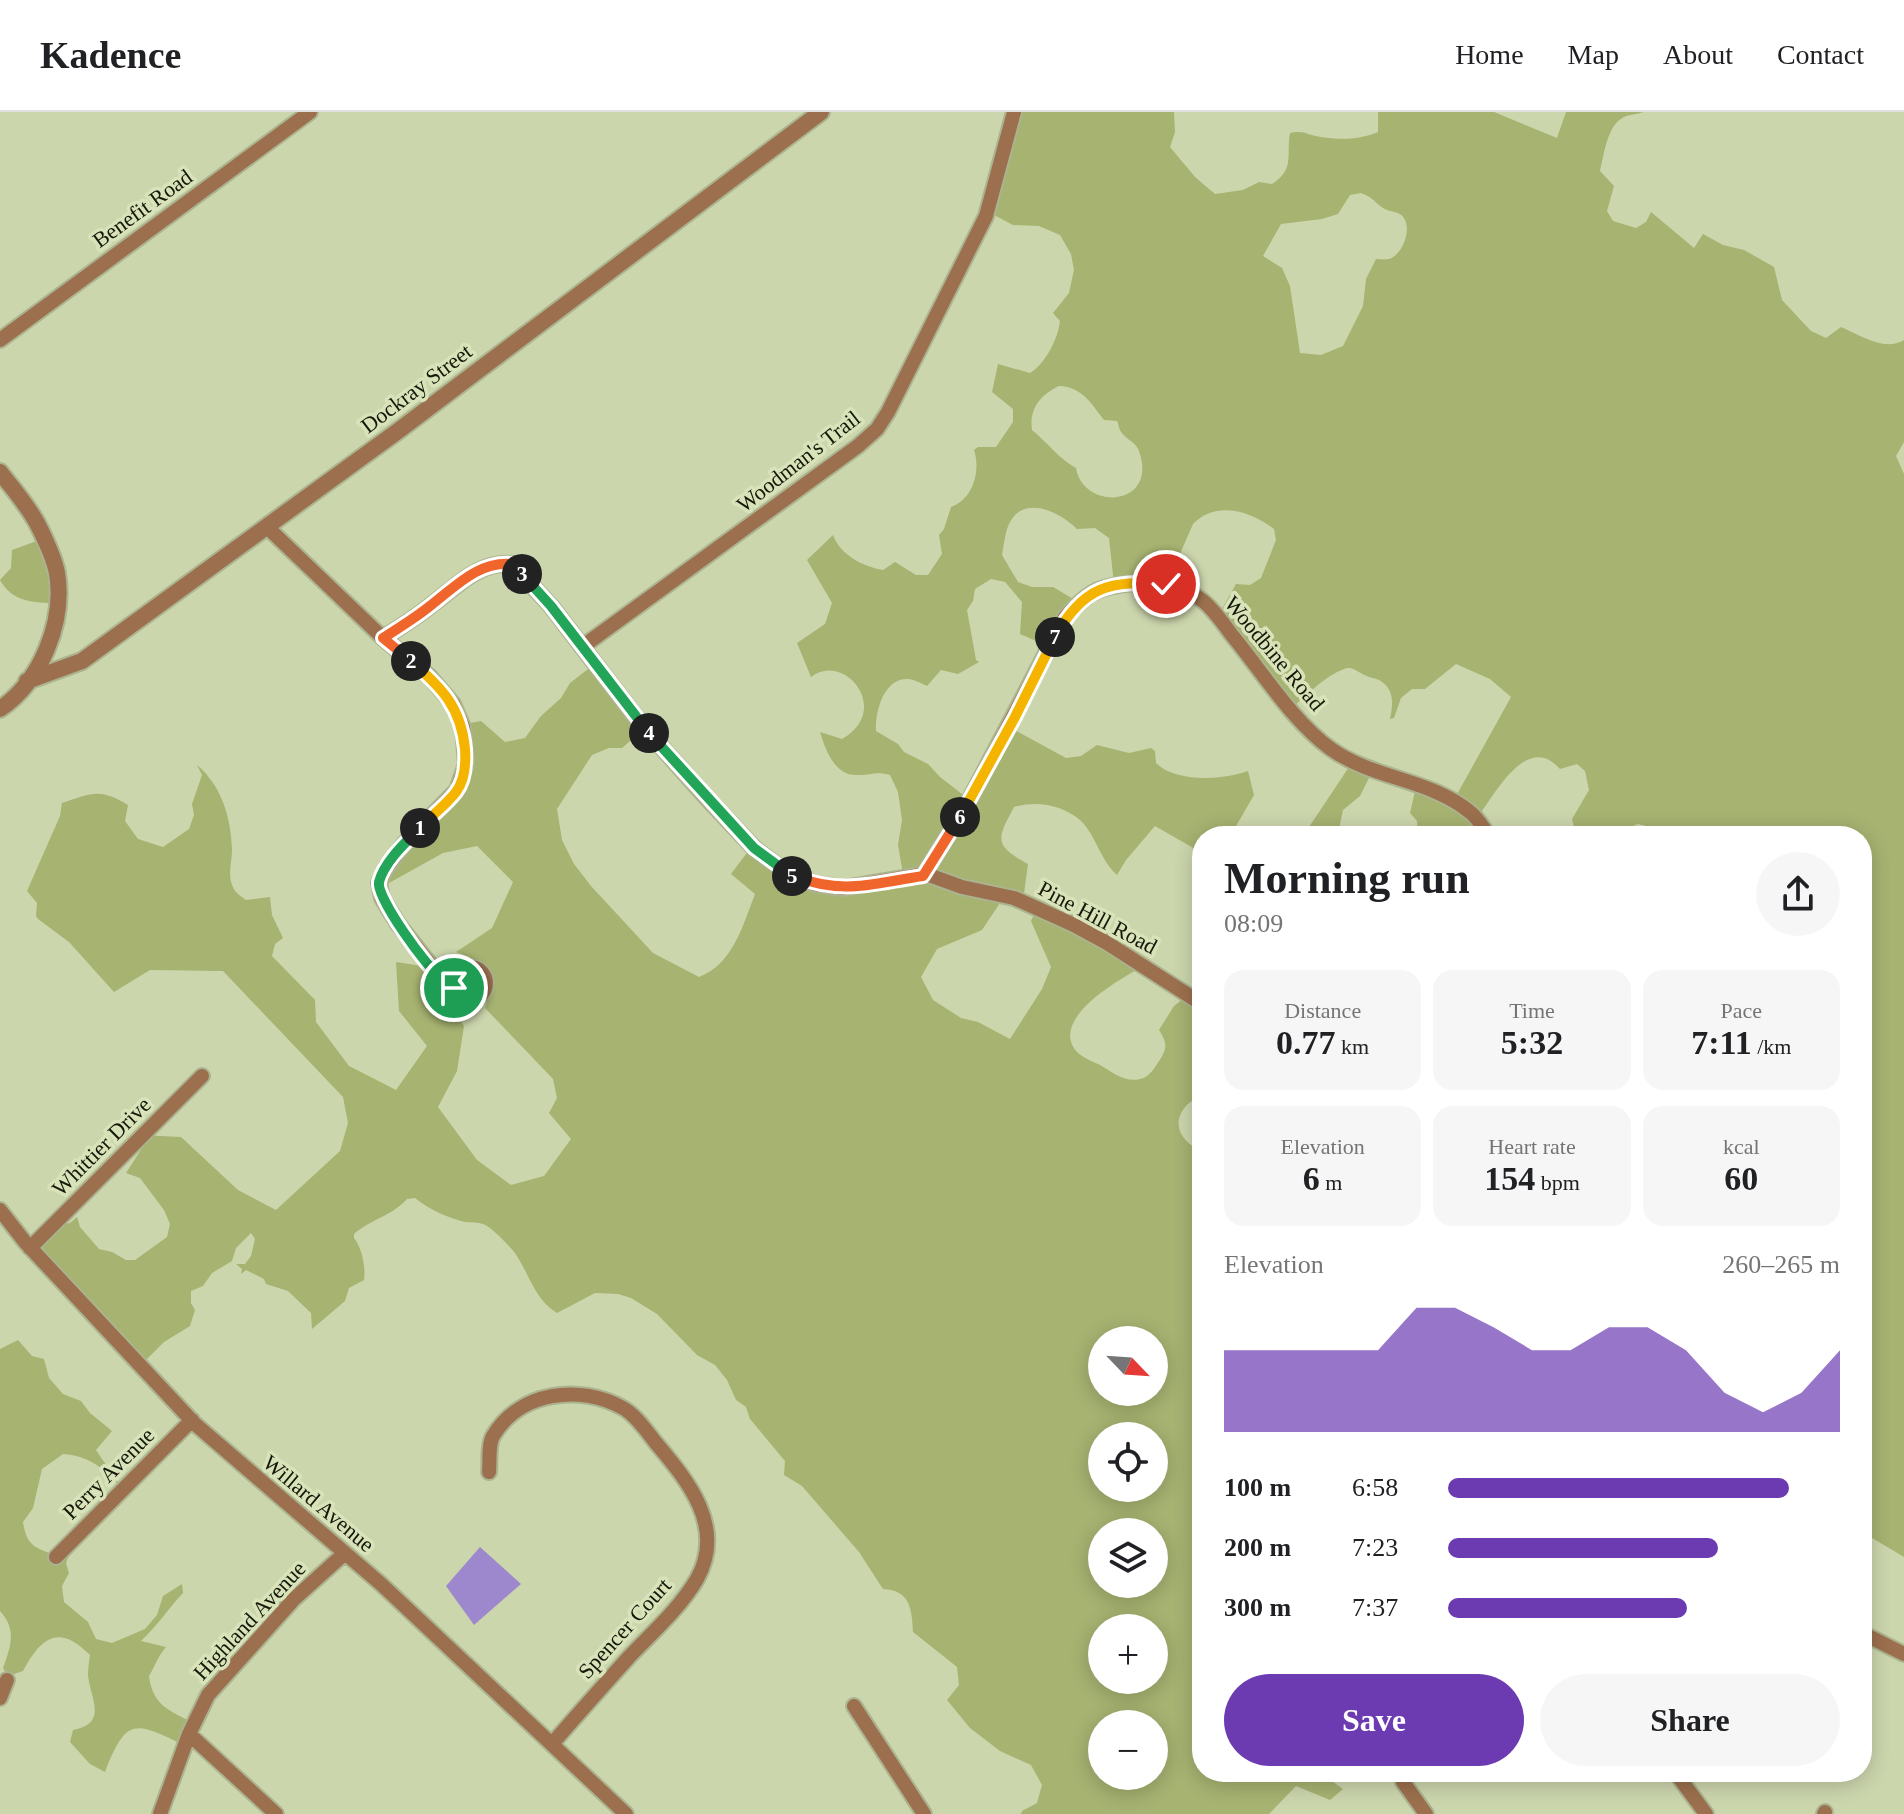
<!DOCTYPE html>
<html lang="en">
<head>
<meta charset="utf-8">
<style>
  body { margin:0; font-family:"Times New Roman",serif; background:#f6f6f6; color:#202124; height:100vh; display:flex; flex-direction:column; font-size:30px; white-space:nowrap }
  * { box-sizing:border-box; margin:0 }
  p { font-size:26px; color:#757577 }
  .icon { flex:none; width:44px; height:44px; fill:none; stroke:currentColor; stroke-width:2; stroke-linecap:round; stroke-linejoin:round }
  .map { position:relative; flex:1; overflow:hidden }
  .side { position:absolute; left:1192px; top:714px; width:680px; height:956px; display:flex; flex-direction:column; background:#fff; border-radius:32px; box-shadow:0 4px 20px #0003 }
  .side>* { flex:none }
  .needle { width:52px; rotate:115deg }
  .tools { position:absolute; left:1088px; top:1214px; display:grid; gap:16px }
  .tools a { display:grid; place-items:center; width:80px; height:80px; border-radius:50%; background:#fff; box-shadow:0 4px 20px #0003; font-size:40px }
  .pin { position:absolute; display:grid; place-items:center; width:68px; height:68px; color:#fff; margin:-34px; border:4px solid #fff; border-radius:50%; box-shadow:0 2px 8px #0007 }
  .km { position:absolute; width:40px; height:40px; margin:-20px; border-radius:50%; background:#222; color:#fff; font-size:22px; line-height:40px; text-align:center }
  .round { display:grid; place-items:center; flex:none; width:84px; height:84px; border-radius:42px; background:#f6f6f6 }
  .head { display:flex; align-items:center; justify-content:space-between; height:136px; padding:0 32px }
  h1 { font-size:44px; font-weight:700; line-height:60px }
  .figures { display:grid; grid-template-columns:repeat(3,1fr); gap:12px; height:136px; padding:8px 32px }
  .figures div { display:grid; align-content:center; border-radius:20px; background:#f6f6f6; text-align:center }
  .figures b { font-size:34px; font-weight:700 }
  .figures small { font-size:22px; font-weight:400 }
  .figures p { font-size:22px }
  .chart { height:224px; padding:16px 32px }
  .chart p { display:flex; justify-content:space-between }
  .chart svg { width:100%; height:144px; margin-top:8px; fill:#6c3bb2; opacity:.7 }
  .button { display:flex; gap:16px; margin-top:auto; padding:16px 32px }
  .button a { flex:1; height:92px; border-radius:48px; background:#6c3bb2; color:#fff; font-size:32px; font-weight:700; line-height:92px; text-align:center }
  .button a+a { background:#f6f6f6; color:#202124 }
  ul { padding:0 32px; list-style:none; font-size:26px }
  li { display:grid; grid-template-columns:128px 96px 1fr; align-items:center; height:60px }
  li i { height:20px; border-radius:10px; background:#6c3bb2 }
  header { display:flex; align-items:center; gap:48px; box-sizing:border-box; height:112px; padding:0 40px; background:#fff; border-bottom:2px solid #e0e0e0 }
  header strong { font-size:38px }
  nav { display:flex; gap:44px; margin-inline-start:auto; font-size:28px }
  .map>svg:first-child { display:block }
  .green { fill:#a6b371; fill-rule:evenodd }
  .water { fill:#9e88cd }
  .lines { fill:none; stroke-linecap:round; stroke-linejoin:round }
  .minor-casing { stroke:#abb48f; stroke-width:18 }
  .tertiary-casing { stroke:#abb48f; stroke-width:20 }
  .minor { stroke:#9c704e; stroke-width:14 }
  .tertiary { stroke:#9c704e; stroke-width:16 }
  .split-1-casing { stroke:#fff; stroke-width:16 }
  .split-2-casing { stroke:#fff; stroke-width:16 }
  .split-3-casing { stroke:#fff; stroke-width:16 }
  .split-4-casing { stroke:#fff; stroke-width:16 }
  .split-5-casing { stroke:#fff; stroke-width:16 }
  .split-6-casing { stroke:#fff; stroke-width:16 }
  .split-7-casing { stroke:#fff; stroke-width:16 }
  .split-8-casing { stroke:#fff; stroke-width:16 }
  .split-1 { stroke:#22a559; stroke-width:10 }
  .split-2 { stroke:#f5b400; stroke-width:10 }
  .split-3 { stroke:#f0652b; stroke-width:10 }
  .split-4 { stroke:#22a559; stroke-width:10 }
  .split-5 { stroke:#22a559; stroke-width:10 }
  .split-6 { stroke:#f0652b; stroke-width:10 }
  .split-7 { stroke:#f5b400; stroke-width:10 }
  .split-8 { stroke:#f5b400; stroke-width:10 }
  .labels { text-anchor:middle; stroke-width:7; stroke-linejoin:round; paint-order:stroke }
  .street-label { font-size:22px; fill:#151809; stroke:#d9e3ba }
</style>
</head>
<body>
<header>
<strong>Kadence</strong>
<nav><a>Home</a><a>Map</a><a>About</a><a>Contact</a></nav>
</header>
<div class="map">
<svg width="1904" height="1702" viewBox="0 0 1904 1702">
  <rect width="100%" height="100%" fill="#ccd6ad"/>
  <path class="green" d="M1016,0h158l1,20 -5,15 25,30 20,17 28,-4 16,-8 13,2c23,-15 14,-27 18,-51 16,-3 16,2 31,4 19,3 38,3 57,-5v-20h116l63,26 9,-26h77c-7,3 -13,2 -19,5 -17,8 -20,38 -24,54l14,15 -7,25 6,10 23,7 10,-6 5,-10 43,36 9,-14 20,11 21,5 30,17 8,33 29,31 15,7 15,-11c19,8 43,25 63,13v102l-8,14 8,18v1083l-42,-25v-696h-207l-1,-8 -16,-4 -31,12h-31l-4,-17 17,-29 -4,-19 -8,-7 -17,5c-4,-4 -10,-10 -16,-11 -27,-7 -51,39 -65,57l8,18 -12,3h-57l-1,-15 -7,-8 6,-26 39,11 56,-101 -21,-18 -34,-15 -31,25h-13l-11,9 -7,20 -4,1c3,-15 5,-30 -11,-39 -4,-2 -9,-2 -12,-4 -9,-3 -14,-11 -23,-7 -20,8 -35,24 -51,38l-75,-91 18,-32 14,1 11,-7 15,-38 -2,-11c-23,-18 -58,-29 -81,-5l-26,60h-53l-5,-46 -14,-10 -18,1c-16,-16 -52,-35 -67,-7 -5,9 -6,23 -8,33l16,27 14,5h21l27,16 -30,44 -30,-13 2,-32 -17,-20 -14,-3 -16,10 -2,12 -6,9 9,50 3,2 -21,12 -17,-4 -14,16c-6,-3 -14,-7 -19,-7 -25,-1 -33,34 -32,52l22,13 6,8 24,12 12,13 31,24 42,-72 53,29 15,-2 16,-11 32,8 22,-5 4,3 1,12c20,20 67,17 92,8l6,24 -22,38 2,3h-32v17l-47,-27 -29,34 -9,15c-17,-15 -20,-38 -36,-54 -17,-16 -45,-21 -67,-14 -17,32 -21,38 14,57l-5,37 -19,-4 -22,33 -45,19 -16,28 12,23 28,18 17,4 32,17 32,-50 9,-22 -20,-46 6,-13 107,58c-23,12 -98,54 -66,87 6,5 15,9 22,12 12,7 25,18 40,14 10,-2 15,-12 21,-21 7,-11 5,-17 -2,-28l15,-24 14,-11 14,9v91c-5,3 -13,7 -16,11 -17,20 -2,37 16,46v620h124l3,7 14,10 -13,11 -34,-14 -27,28h-248l1,-3 15,-8 5,-18 -11,-20 -31,-14 -30,-23 -23,-28 12,-15 -2,-18 -44,-35c-1,-23 -3,-42 -30,-43l-24,-37 -57,-66 -18,-11 1,-14 -35,-42 -4,-12 -10,-7 -9,-20 -12,-15 -18,-10 -40,-41 -26,-16 -13,-4 -23,-1 -38,20c-26,-15 -29,-49 -50,-69 -6,-6 -16,-17 -24,-20 -5,-2 -12,-1 -18,-2 -17,-4 -37,-13 -50,-24l-8,1c-15,17 -36,20 -53,35v4c8,10 12,30 10,42l-15,8 -4,13 -33,28 -1,-16 -23,-22 -22,-7 -2,-5 -18,-9 -5,4 1,-5 -6,-5h9l6,-8 4,-17 -4,-6 -15,15 -4,13 -20,12 -9,13 -12,5v12l4,7 -5,16 -26,16 -22,22 -109,-114 26,-25 11,-2 7,-6 3,10 19,22 13,3 14,8h9l32,-23 3,-13 -6,-14 -24,-32 -14,-5 16,-25 -2,-13 41,2 57,53 38,20 64,-59 8,-28 -5,-26 -120,-126 -73,-1 -36,22 -45,-50 -31,-23 -2,-3 1,-13 -10,-12 33,-75 2,-13c31,-10 37,-15 66,2l-3,16 13,18 25,8 26,-18 5,-14 -2,-11 10,-29 -5,-10c25,21 34,53 35,85 0,12 -5,25 1,37 2,6 8,9 13,13l24,-3 2,18 11,23 -8,6 -3,12 43,44 1,22 33,44 47,24 31,-44 -28,-35 -3,-49 26,4 42,60 -7,45 -19,36 39,53 34,25 33,-9 27,-37 -22,-26 8,-15 -4,-19 -68,-71c12,-38 7,-43 -29,-56l36,-24 21,-46 -36,-36 -34,7 -63,35 7,-18 72,-78 6,-68 16,-3 24,21 20,-4 16,-22 20,-18 9,-15 22,-17 54,61 -24,21h-13l-17,7 -35,54 5,31 12,24 17,22 62,67 46,24c34,-13 44,-52 56,-83l-24,-20 21,-28 59,37 93,-3 -6,-35 4,-25 -4,-28 -8,-17c-13,-4 -18,0 -31,0 -24,2 -33,-24 -39,-43l22,7c51,-29 2,-88 -31,-62l-14,-34 28,-19 7,-21 -25,-43 26,-25c7,20 31,32 50,35l12,-8 21,13h12l14,-21 -3,-19 5,-6 7,-22c22,-8 30,-36 23,-57l4,-3h18l17,-25v-13l-21,-17 6,-28 32,9c15,-9 28,-34 30,-52l-7,-8 16,-20 5,-23 -3,-16 -11,-19 -21,-9 -26,-1 -23,-12zM1361,81c13,5 12,8 22,15 7,5 18,2 22,12 6,12 -3,35 -16,39 -4,1 -9,0 -13,0l-10,20 -3,27 -20,40 -22,9 -21,-2 -10,-67 -8,-18 -19,-12 18,-32 41,-5 16,-5 12,-19zM1059,274c23,1 32,17 45,34l13,1c2,4 2,9 5,12 5,7 14,9 17,18 20,57 -56,60 -63,17 -17,-9 -28,-25 -44,-38 -3,-21 8,-35 27,-44zM1102,1228h52v52h-52zM1102,1324h52v52h-52zM1102,1420h52v52h-52zM1102,1516h52v52h-52zM1102,1612h52v52h-52z
    M45,426l12,65c-23,0 -45,-1 -57,-23l11,-12 1,-18z
    M1351,652l22,6 -13,26 -17,14 -4,19 5,7h-41z
    M18,1228l14,16 12,3 5,19 14,16 18,7 9,12 22,18 -16,19 27,40c-17,-20 -32,-34 -60,-36l-21,15 -9,39 -10,14c3,21 10,26 30,32l7,-13 16,-5 -10,27 3,10 -7,13 2,16 24,20 8,17 16,4 33,-14 12,-14 6,-19 19,-12 1,9c-15,16 -26,33 -42,48l25,6c-8,9 -11,19 -17,29 4,31 21,34 46,48l-10,22c-51,-26 -59,-28 -80,26l-15,-8 -20,-22 3,-12c36,-7 17,-32 15,-55 0,-6 1,-14 2,-20 -32,-32 -49,-17 -67,16l-15,5 -5,-8c8,-22 14,-38 -3,-57v-262z"/>
  <path class="water" d="M480,1435l41,37 -47,41 -28,-39z"/>
  <g class="lines">
    <defs>
      <path id="minor" d="M0,228l310,-228
        M267,415l116,111 47,39 23,27 10,23 3,37 -9,26 -52,53 -19,25 -7,15 3,15 16,26 44,55 11,4
        M383,526c16,-10 32,-20 47,-32 25,-18 48,-45 82,-42l39,42 91,119 62,70 50,53 34,26 27,10 28,4 83,-14 36,13 52,11 60,27 33,18 95,61
        M582,535l276,-201 19,-17 11,-17 98,-196 28,-104
        M923,764l46,-75 96,-184c25,-26 32,-30 68,-34 24,-2 51,3 70,18 11,9 20,22 28,33 30,36 62,88 100,115 42,30 99,30 139,63 8,6 13,16 19,24
        M454 871a16 16 0 1 1 32 0a16 16 0 1 1-32 0Z
        M0,1098l25,32 170,182 186,160 245,230
        M30,1136l172,-172
        M489,1360c1,-10 -1,-27 4,-36 27,-45 87,-52 130,-28 13,7 24,24 33,35 32,38 70,84 41,136 -17,29 -45,54 -68,78 -26,29 -52,58 -77,87
        M56,1445l136,-137
        M1862,1521l42,21
        M0,1586l7,-18
        M854,1594l70,108
        M189,1622l87,80
        M1400,1660l3,10 23,32
        M1675,1660l31,42
        M160,1702l29,-80 19,-39 86,-96 51,-46
        M1824,1702l1,-2"/>
      <path id="tertiary" d="M0,360c13,17 30,36 39,55 7,14 15,31 18,46 8,49 -16,108 -57,136
        M27,569l55,-20 316,-230 423,-319"/>
    </defs>
    <use href="#minor" class="minor-casing"/>
    <use href="#tertiary" class="tertiary-casing"/>
    <use href="#minor" class="minor"/>
    <use href="#tertiary" class="tertiary"/>
  </g>
  <g class="lines">
    <defs>
      <path id="split-1" d="M420,716c-14,14 -36,34 -41,54 -3,16 49,87 63,97 3,2 8,3 11,4l1,5"/>
      <path id="split-2" d="M411,549c31,27 50,46 54,88 1,14 0,31 -9,43 -10,13 -25,24 -36,36"/>
      <path id="split-3" d="M411,549l-28,-23c16,-10 32,-20 47,-32 25,-19 48,-45 82,-42l10,10"/>
      <path id="split-4" d="M522,462l29,32 98,127"/>
      <path id="split-5" d="M649,621l105,115 38,28"/>
      <path id="split-6" d="M792,764c54,19 77,8 131,0l37,-59"/>
      <path id="split-7" d="M960,705l55,-100 40,-80"/>
      <path id="split-8" d="M1055,525c28,-51 55,-57 111,-53"/>
    </defs>
    <use href="#split-1" class="split-1-casing"/>
    <use href="#split-2" class="split-2-casing"/>
    <use href="#split-3" class="split-3-casing"/>
    <use href="#split-4" class="split-4-casing"/>
    <use href="#split-5" class="split-5-casing"/>
    <use href="#split-6" class="split-6-casing"/>
    <use href="#split-7" class="split-7-casing"/>
    <use href="#split-8" class="split-8-casing"/>
    <use href="#split-1" class="split-1"/>
    <use href="#split-2" class="split-2"/>
    <use href="#split-3" class="split-3"/>
    <use href="#split-4" class="split-4"/>
    <use href="#split-5" class="split-5"/>
    <use href="#split-6" class="split-6"/>
    <use href="#split-7" class="split-7"/>
    <use href="#split-8" class="split-8"/>
  </g>
  <g class="labels">
    <g class="street-label">
      <text transform="translate(142 96) rotate(-36)" y="8">Benefit Road</text>
      <text transform="translate(416 276) rotate(-37)" y="8">Dockray Street</text>
      <text transform="translate(798 349) rotate(-38)" y="8">Woodman's Trail</text>
      <text transform="translate(1275 541) rotate(50)" y="8">Woodbine Road</text>
      <text transform="translate(1098 805) rotate(28)" y="8">Pine Hill Road</text>
      <text transform="translate(101 1034) rotate(-45)" y="8">Whittier Drive</text>
      <text transform="translate(108 1361) rotate(-45)" y="8">Perry Avenue</text>
      <text transform="translate(319 1391) rotate(40)" y="8">Willard Avenue</text>
      <text transform="translate(249 1508) rotate(-47)" y="8">Highland Avenue</text>
      <text transform="translate(624 1516) rotate(-48)" y="8">Spencer Court</text>
    </g>
  </g>
</svg>
<div class="tools">
<a><svg class="needle" viewBox="-14 -14 28 28"><path d="M0-13l5 13h-10z" fill="#e53935"/><path d="M0 13l5-13h-10z" fill="#757577"/></svg></a>
<a><svg class="icon" aria-label="locate" viewBox="0 0 24 24"><circle cx="12" cy="12" r="6"/><path d="M12 2v4M12 18v4M2 12h4M18 12h4"/></svg></a>
<a><svg class="icon" aria-label="layers" viewBox="0 0 24 24"><path d="M12 4l9 5-9 5-9-5zM3 14l9 5 9-5"/></svg></a>
<a>+</a>
<a>−</a>
</div>
<div class="pin" style="left:454px;top:876px;background:#1e9e55"><svg class="icon" aria-label="arrive" viewBox="0 0 24 24"><path d="M6 21V4h12l-3 4 3 4H6"/></svg></div>
<div class="pin" style="left:1166px;top:472px;background:#d93025"><svg class="icon" aria-label="check" viewBox="0 0 24 24"><path d="M5 12l5 5 9-10"/></svg></div>
<b class="km" style="left:420px;top:716px">1</b>
<b class="km" style="left:411px;top:549px">2</b>
<b class="km" style="left:522px;top:462px">3</b>
<b class="km" style="left:649px;top:621px">4</b>
<b class="km" style="left:792px;top:764px">5</b>
<b class="km" style="left:960px;top:705px">6</b>
<b class="km" style="left:1055px;top:525px">7</b>
<section class="side">
<div class="head"><div><h1>Morning run</h1><p>08:09</p></div><a class="round"><svg class="icon" aria-label="share" viewBox="0 0 24 24"><path d="M12 15V3M7 8l5-5 5 5M5 13v7h14v-7"/></svg></a></div>
<div class="figures">
<div><p>Distance</p><b>0.77<small> km</small></b></div>
<div><p>Time</p><b>5:32</b></div>
<div><p>Pace</p><b>7:11<small> /km</small></b></div>
</div>
<div class="figures">
<div><p>Elevation</p><b>6<small> m</small></b></div>
<div><p>Heart rate</p><b>154<small> bpm</small></b></div>
<div><p>kcal</p><b>60</b></div>
</div>
<div class="chart"><p><span>Elevation</span>260–265 m</p>
<svg viewBox="0 0 160 44" preserveAspectRatio="none"><path d="M0 44V19L10 19L20 19L30 19L40 19L50 6L60 6L70 12L80 19L90 19L100 12L110 12L120 19L130 32L140 38L150 32L160 19V44z"/></svg>
</div>
<ul>
<li><b>100 m</b>6:58<i style="width:87%"></i></li>
<li><b>200 m</b>7:23<i style="width:69%"></i></li>
<li><b>300 m</b>7:37<i style="width:61%"></i></li>
</ul>
<div class="button"><a>Save</a><a>Share</a></div>
</section>
</div>
</body>
</html>
